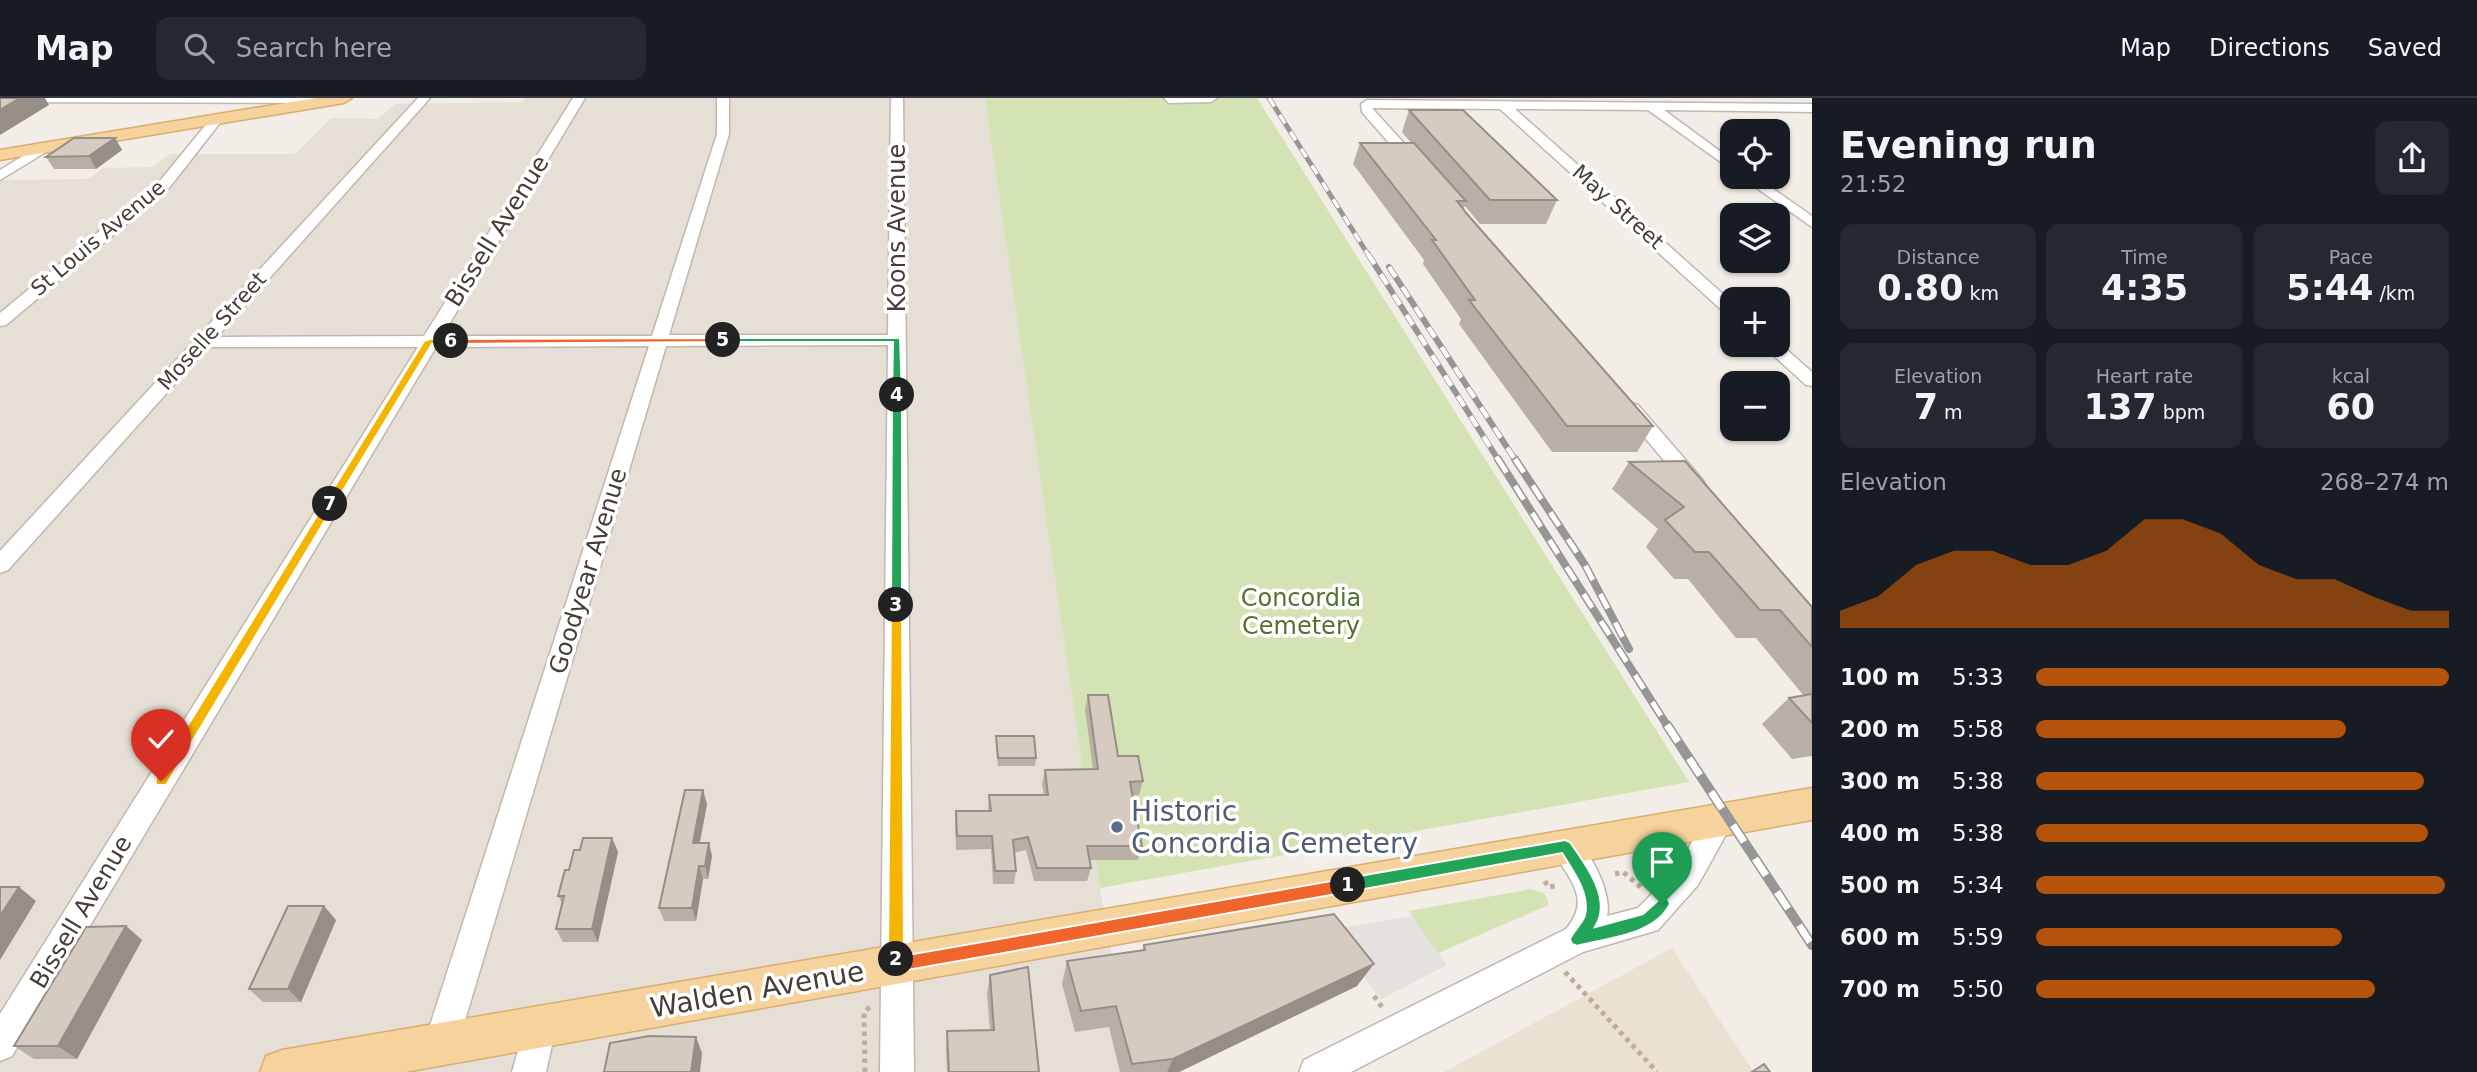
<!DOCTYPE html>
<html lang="en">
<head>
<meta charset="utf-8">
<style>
  body { margin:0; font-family:"DejaVu Sans",sans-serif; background:#242831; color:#f1f3f6; height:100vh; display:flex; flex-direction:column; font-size:26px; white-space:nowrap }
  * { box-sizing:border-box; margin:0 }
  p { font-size:23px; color:#9ea1a6 }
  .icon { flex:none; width:38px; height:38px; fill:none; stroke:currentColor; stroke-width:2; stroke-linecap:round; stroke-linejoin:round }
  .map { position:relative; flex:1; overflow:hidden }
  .panel { display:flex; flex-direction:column; background:#171b24; width:665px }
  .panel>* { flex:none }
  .controls { position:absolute; left:1720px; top:21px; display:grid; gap:14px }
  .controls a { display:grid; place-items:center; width:70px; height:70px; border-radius:14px; background:#171b24; box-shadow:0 2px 5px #0004; font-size:35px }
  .pin { position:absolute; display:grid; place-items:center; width:60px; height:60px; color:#fff; margin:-72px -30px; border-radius:50% 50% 50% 0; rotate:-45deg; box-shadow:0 0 7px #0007 }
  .pin .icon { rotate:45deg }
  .km { position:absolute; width:35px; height:35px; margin:-18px; border-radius:50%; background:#222; color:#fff; font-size:19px; line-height:35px; text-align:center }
  .round { display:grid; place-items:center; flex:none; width:74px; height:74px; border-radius:14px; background:#242831 }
  .head { display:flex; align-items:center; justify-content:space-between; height:119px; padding:0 28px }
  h1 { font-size:38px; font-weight:700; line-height:52px }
  .metrics { display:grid; grid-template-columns:repeat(3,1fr); gap:10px; height:119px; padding:7px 28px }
  .metrics div { display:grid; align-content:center; border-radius:14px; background:#242831; text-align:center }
  .metrics b { font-size:35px; font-weight:700 }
  .metrics small { font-size:19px; font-weight:400 }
  .metrics p { font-size:19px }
  .chart { height:196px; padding:14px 28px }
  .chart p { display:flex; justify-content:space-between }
  .chart svg { width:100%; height:126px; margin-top:7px; fill:#b45309; opacity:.7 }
  ul { padding:0 28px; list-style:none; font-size:23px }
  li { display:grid; grid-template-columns:112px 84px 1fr; align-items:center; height:52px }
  li i { height:18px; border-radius:9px; background:#b45309 }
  header { display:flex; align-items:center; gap:42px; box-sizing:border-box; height:98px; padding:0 35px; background:#171b24; border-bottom:2px solid #363941 }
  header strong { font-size:33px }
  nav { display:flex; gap:38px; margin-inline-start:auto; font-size:24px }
  .search { width:490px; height:63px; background:#242831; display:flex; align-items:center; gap:18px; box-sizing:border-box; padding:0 24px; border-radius:14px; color:#9ea1a6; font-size:26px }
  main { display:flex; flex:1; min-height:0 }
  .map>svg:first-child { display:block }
  .residential { fill:#e6dfd6 }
  .education { fill:#eae1d2 }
  .green { fill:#d3e3b4 }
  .parking { fill:#e4e1df }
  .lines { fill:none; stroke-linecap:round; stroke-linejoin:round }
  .minor-casing { stroke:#c0b7ae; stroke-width:3 }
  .major-casing { stroke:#daad6e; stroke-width:3 }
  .path { stroke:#bdae9d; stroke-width:5; stroke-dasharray:4.5 4.5; stroke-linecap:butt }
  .minor { fill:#fff; fill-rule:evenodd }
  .major { fill:#f6d29d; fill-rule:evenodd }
  .rail-far3-casing { stroke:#969696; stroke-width:5 }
  .rail-far2-casing { stroke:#969696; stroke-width:6 }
  .rail-far1-casing { stroke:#969696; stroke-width:8 }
  .rail-casing { stroke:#969696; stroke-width:10 }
  .rail-far3 { stroke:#fff; stroke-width:3.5; stroke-dasharray:10; stroke-linecap:butt }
  .rail-far2 { stroke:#fff; stroke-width:4.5; stroke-dasharray:12; stroke-linecap:butt }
  .rail-far1 { stroke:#fff; stroke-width:5; stroke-dasharray:16; stroke-linecap:butt }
  .rail { stroke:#fff; stroke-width:7; stroke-dasharray:20; stroke-linecap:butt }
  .wall { fill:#b8afa6 }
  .shaded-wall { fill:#968e87 }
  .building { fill:#d6cbc1; stroke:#968e87; stroke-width:2 }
  .split-1 { fill:#22a559; stroke:#fff; stroke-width:2 }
  .split-2 { fill:#f0652b; stroke:#fff; stroke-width:2 }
  .split-3 { fill:#f5b400; stroke:#fff; stroke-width:2 }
  .split-4 { fill:#22a559; stroke:#fff; stroke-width:2 }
  .split-5 { fill:#22a559; stroke:#fff; stroke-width:2 }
  .split-6 { fill:#f0652b; stroke:#fff; stroke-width:2 }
  .split-7 { fill:#f5b400; stroke:#fff; stroke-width:2 }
  .split-8 { fill:#f5b400; stroke:#fff; stroke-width:2 }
  .service-dot { fill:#5c6f8a; stroke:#fff; stroke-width:2.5 }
  .labels { text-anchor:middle; stroke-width:7; stroke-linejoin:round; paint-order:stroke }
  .far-street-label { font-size:21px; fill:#453e37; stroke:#fff }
  .street-label { font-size:24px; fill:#453e37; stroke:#fff }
  .park-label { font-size:24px; fill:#50722f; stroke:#fff }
  .near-service-label { font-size:28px; fill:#4e5e75; stroke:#fff; text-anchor:start }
  .near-street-label { font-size:28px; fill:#453e37; stroke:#fff }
</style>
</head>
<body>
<header>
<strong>Map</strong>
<div class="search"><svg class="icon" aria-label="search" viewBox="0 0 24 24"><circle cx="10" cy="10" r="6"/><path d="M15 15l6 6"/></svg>Search here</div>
<nav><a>Map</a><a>Directions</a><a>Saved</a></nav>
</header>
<main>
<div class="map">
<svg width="1812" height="974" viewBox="0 0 1812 974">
  <rect width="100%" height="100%" fill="#f2eee7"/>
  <path class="residential" d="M525,0h644l-184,1 115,789 32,184h-1132v-892l89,-1 14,-11 49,-1 18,-13h125l36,-36 47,1 17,-15 126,-2z"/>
  <path class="education" d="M1672,850l82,124h-310z"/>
  <path class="green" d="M1169,0h88l432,684 -589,106 -115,-789z
    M1531,791l13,4 4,7v5l-112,49 -27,-43z"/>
  <path class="parking" d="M1411,818l36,49 -66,34 -52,-69z"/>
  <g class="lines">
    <defs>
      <path id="minor" d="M0,0h341l1,1 -6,4 -336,-1z
        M418,0h12l-213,239 207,-1 149,-238h12l-143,238h210l65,-202v-36h12v36l-60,201h219l3,-237h12l11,974h-34l8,-727 -222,1 -208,698 -5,12 -12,5 -12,-5 -5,-12 225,-698 -213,1 -424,709 -12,5v-47l418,-667h-210l-200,223 -8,3v-22z
        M1164,0h53l-6,4 -42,1z
        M1367,2l445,4v8l-148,-2 68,50v10l-84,-60 -133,-1 217,193v13l-6,-1 -226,-205 -128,-1 49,54 2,3 -7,4 -5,-1 -49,-56 -1,-8z
        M217,17l6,4 -54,69 -163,137 -6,1v-13l159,-131 54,-66z
        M44,45l6,4 -1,3 -49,30v-10z
        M1741,79h15l56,39v11z
        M1778,244l34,30v14l-6,-1 -44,-40h16z
        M1631,305l7,2 64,74 3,5 -3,5h-14l-64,-76 -2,-4 2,-4z
        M1719,710l10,3 4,9 -4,9 -31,56 -40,45 -75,22 -232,120h-52l5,-12 262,-131c28,-33 -1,-52 -15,-83l4,-9 10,-4c22,8 48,60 42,83l31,-8 40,-41 31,-56z
        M540,913l12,4 4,12 -10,45h-34l16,-57z"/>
      <path id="major" d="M316,0h36l-8,5 -344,57v-10z
        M1812,690v32l-1407,252h-145l6,-16 16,-6z"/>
    </defs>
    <use href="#minor" class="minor-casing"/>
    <use href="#major" class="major-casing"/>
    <path class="path" d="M1615,776l8,-2 20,17
      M1545,783l3,6 7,-1
      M1565,874l92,100
      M1374,898l10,14
      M865,974l-1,-60 6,-5"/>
    <use href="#minor" class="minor"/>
    <use href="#major" class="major"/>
    <defs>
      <path id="rail-far3" d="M1269,0l100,158"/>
      <path id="rail-far2" d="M1368,156l131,207
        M1389,169l127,194"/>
      <path id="rail-far1" d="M1498,361l170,268
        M1515,361l70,106 44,84"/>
      <path id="rail" d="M1667,627l145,220"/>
    </defs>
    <use href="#rail-far3" class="rail-far3-casing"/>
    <use href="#rail-far2" class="rail-far2-casing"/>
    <use href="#rail-far1" class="rail-far1-casing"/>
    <use href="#rail" class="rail-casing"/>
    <use href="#rail-far3" class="rail-far3"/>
    <use href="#rail-far2" class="rail-far2"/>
    <use href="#rail-far1" class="rail-far1"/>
    <use href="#rail" class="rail"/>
  </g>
  <path class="wall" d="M1409,12l148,90 -11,24h-66l-15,-18 -2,3 190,217 -16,26h-85l-93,-128 2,-5 -38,-55 1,-4 -71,-96 7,-21h51l-9,-11z
    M115,40l7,12 -26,19h-42l-8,-12z
    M1629,364l183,145v149l-20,3 -30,-35 27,-26 15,-2 -48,-58h-20l-48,-59h-14l-28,-32 12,-18 -46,-40z
    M1088,597l30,61 25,25 -4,14h-7l10,51 -4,14h-49l2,8 -4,13h-53l-8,-31 -12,3 2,18 -2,13h-21l-2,-35 -35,1 -1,-26 1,-13h32l1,-16h55l-2,-11 3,-14 48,-1 -8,-60z
    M996,638l40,22 -1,8h-37l-2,-22z
    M707,706l-7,39 12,13 -4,23h-5l-7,42h-32l-5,-13z
    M612,740l6,14 -20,90h-35l-7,-13 6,-26 -4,-7 11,-26 11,-20z
    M336,822l-35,82h-38l-14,-13z
    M126,828l16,14 -65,119h-43l-20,-13z
    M1144,847l213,41 -178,86h-59l-11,-45 -34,5 -13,-48 5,-23 75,-10z
    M990,877l49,97h-92l-1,-22 1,-19 43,-1 -3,-36z"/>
  <path class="shaded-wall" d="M20,0h25l4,7 -49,30v-25z
    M115,40l7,12 -26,19 -7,-13z
    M703,692l4,14 -10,52 -4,-13z
    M612,740l6,14 -20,90 -6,-13z
    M709,745l3,13 -4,23 -3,-13z
    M699,768l4,13 -7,42 -4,-13z
    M19,789l17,14 -36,59v-44z
    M324,808l12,14 -35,82 -13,-13z
    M126,828l16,14 -65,119 -19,-13z
    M1374,866l-17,22 -178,86h-12l6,-13z
    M696,939l6,16 -2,19h-9z"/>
  <path class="building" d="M0,0h20l-20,12z
    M1409,12h54l94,90h-67z
    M74,40h41l-26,18 -43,1z
    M1360,45h54l52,58h-9l10,13 186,212h-86l-98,-126h6l-43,-60h4z
    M1685,363l127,146v40l-32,-37h-20l-51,-58h-14l-30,-32 19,-13 -55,-45z
    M1812,596v29l-23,-25z
    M1088,597h20l10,61h20l5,25 -13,1 12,64h-55l4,22h-54l-9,-31 -15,3 3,31h-21l-3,-35h-35l-1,-25h35l-2,-16h59l-3,-25 53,-1z
    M996,638h38l2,22h-38z
    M685,692h18l-10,53h16l-4,23h-6l-7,42h-33z
    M583,740h29l-20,91h-36l8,-33h-6l7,-26h4l5,-20h6z
    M0,789h19l-19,29z
    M288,808h36l-36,83h-39z
    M1334,816l40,50 -201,95 -41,5 -16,-58 -35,5 -14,-50 78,-11 -1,-5z
    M126,828l-68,120h-44l72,-119z
    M1028,869l11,105h-90l-2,-41 47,-1 -4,-55z
    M649,938l47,1 -5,35h-87l6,-29z
    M1764,966l6,8h-18z"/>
  <path class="split-1" d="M1565,742l5,2c15,22 43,57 25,85l48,-13 19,-17 6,2 2,5c-15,31 -63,34 -93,42l-5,-2 -2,-5c3,-8 13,-16 15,-24 5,-22 -12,-44 -23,-62l-214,39 -8,-7 8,-7z"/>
  <path class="split-2" d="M1348,780l7,7 -7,7 -452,80 -6,-2 -2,-5 2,-11 6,-3 6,5z"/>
  <path class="split-3" d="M896,503l6,4 2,354 -3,5 -5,3 -6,-3 -2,-5 3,-354z"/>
  <path class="split-4" d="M897,295l5,2v210l-6,4 -5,-4 1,-210z"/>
  <path class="split-5" d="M723,240h177l2,57 -5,3 -5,-3 1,-53h-174z"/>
  <path class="split-6" d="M723,240l3,4 -275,2 -5,-3 5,-2z"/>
  <path class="split-7" d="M429,241h22l4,2 -23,3 -99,163h-7l-2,-3 100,-163z"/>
  <path class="split-8" d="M330,403l5,3 -169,281h-10v-8l168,-273z"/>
  <circle class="service-dot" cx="1117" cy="729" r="7"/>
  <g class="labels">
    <g class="far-street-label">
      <text transform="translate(1618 109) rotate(42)" y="7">May Street</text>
      <text transform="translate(98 140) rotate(-40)" y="7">St Louis Avenue</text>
      <text transform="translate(212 233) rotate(-48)" y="7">Moselle Street</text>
    </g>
    <g class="street-label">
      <text transform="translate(897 130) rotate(-90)" y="8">Koons Avenue</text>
      <text transform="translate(497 133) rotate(-58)" y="8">Bissell Avenue</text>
      <text transform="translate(588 473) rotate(-73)" y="8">Goodyear Avenue</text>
      <text transform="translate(81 814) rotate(-59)" y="8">Bissell Avenue</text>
    </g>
    <g class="park-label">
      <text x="1301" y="508">Concordia<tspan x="1301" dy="28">Cemetery</tspan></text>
    </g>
    <g class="near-service-label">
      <text x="1131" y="723">Historic<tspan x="1131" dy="32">Concordia Cemetery</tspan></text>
    </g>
    <g class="near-street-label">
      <text transform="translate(757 891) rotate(-10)" y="10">Walden Avenue</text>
    </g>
  </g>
</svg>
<div class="controls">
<a><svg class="icon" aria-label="locate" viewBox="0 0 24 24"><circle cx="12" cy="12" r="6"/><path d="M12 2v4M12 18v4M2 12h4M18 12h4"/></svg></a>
<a><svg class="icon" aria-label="layers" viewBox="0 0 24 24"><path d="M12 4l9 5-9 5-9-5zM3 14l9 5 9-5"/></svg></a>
<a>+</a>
<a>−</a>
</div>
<div class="pin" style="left:1662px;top:806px;background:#1e9e55"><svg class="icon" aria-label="arrive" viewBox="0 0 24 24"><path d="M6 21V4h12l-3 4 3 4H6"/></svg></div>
<div class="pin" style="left:161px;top:683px;background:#d93025"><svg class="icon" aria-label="check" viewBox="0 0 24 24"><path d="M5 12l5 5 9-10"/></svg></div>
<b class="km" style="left:1348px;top:787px">1</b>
<b class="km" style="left:896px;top:861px">2</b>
<b class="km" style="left:896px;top:507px">3</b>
<b class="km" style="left:897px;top:297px">4</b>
<b class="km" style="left:723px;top:242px">5</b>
<b class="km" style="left:451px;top:243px">6</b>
<b class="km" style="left:330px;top:406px">7</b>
</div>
<section class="panel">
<div class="head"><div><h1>Evening run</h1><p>21:52</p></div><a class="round"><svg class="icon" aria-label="share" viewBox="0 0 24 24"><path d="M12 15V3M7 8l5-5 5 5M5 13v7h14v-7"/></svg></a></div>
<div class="metrics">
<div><p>Distance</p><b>0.80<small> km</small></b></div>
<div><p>Time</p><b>4:35</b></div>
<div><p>Pace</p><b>5:44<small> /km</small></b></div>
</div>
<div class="metrics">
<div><p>Elevation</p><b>7<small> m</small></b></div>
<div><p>Heart rate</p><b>137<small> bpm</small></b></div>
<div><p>kcal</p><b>60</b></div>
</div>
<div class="chart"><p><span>Elevation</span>268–274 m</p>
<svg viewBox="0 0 160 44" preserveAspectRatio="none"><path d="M0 44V38L10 33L20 22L30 17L40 17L50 22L60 22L70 17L80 6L90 6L100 11L110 22L120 27L130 27L140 33L150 38L160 38V44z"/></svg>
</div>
<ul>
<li><b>100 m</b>5:33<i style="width:100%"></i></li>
<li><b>200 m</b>5:58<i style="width:75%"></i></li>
<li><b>300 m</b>5:38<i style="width:94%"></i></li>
<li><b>400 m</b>5:38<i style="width:95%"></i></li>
<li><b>500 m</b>5:34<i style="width:99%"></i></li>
<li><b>600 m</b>5:59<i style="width:74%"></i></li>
<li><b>700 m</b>5:50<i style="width:82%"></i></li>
</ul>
</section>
</main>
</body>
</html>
